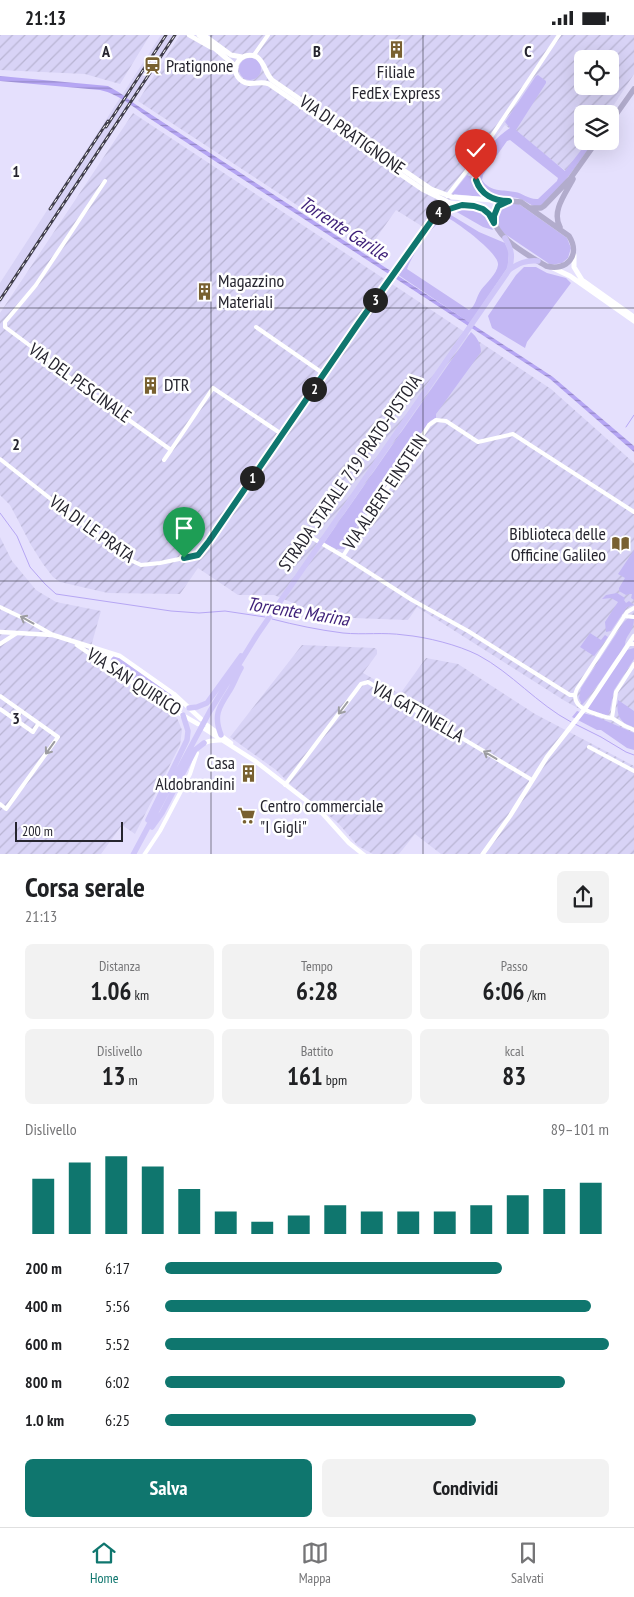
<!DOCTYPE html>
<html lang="it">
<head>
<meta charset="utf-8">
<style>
  body { margin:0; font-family:"PT Sans Narrow",sans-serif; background:#f2f2f2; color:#202124; height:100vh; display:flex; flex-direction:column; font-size:19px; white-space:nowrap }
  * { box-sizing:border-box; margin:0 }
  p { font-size:16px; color:#757577 }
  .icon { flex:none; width:28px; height:28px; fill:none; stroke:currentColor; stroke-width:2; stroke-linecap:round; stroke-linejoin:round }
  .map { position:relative; height:819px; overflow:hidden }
  .drawer { display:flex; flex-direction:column; background:#fff; flex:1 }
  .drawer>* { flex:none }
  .tools { position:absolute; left:574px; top:15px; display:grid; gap:10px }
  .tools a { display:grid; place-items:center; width:45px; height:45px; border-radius:8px; background:#fff; box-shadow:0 5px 20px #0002; font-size:25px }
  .scale { position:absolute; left:15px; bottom:12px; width:108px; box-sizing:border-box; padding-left:5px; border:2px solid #26252f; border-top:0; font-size:14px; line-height:18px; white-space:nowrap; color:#26252f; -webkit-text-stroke:4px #fff; paint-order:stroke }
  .pin { position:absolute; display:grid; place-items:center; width:42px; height:42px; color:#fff; margin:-51px -21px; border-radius:50% 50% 50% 0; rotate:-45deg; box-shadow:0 0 5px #0007 }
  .pin .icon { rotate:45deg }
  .km { position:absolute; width:25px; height:25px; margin:-12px; border-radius:50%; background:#222; color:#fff; font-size:14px; line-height:25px; text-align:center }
  .round { display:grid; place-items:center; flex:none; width:52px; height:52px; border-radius:8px; background:#f2f2f2 }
  .headline { display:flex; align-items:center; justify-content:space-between; height:85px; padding:0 25px }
  h1 { font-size:28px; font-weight:700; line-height:38px }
  .figures { display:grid; grid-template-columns:repeat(3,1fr); gap:8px; height:85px; padding:5px 25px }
  .figures div { display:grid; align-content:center; border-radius:8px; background:#f2f2f2; text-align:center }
  .figures b { font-size:25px; font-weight:700 }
  .figures small { font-size:14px; font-weight:400 }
  .figures p { font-size:14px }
  .chart { height:140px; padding:10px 25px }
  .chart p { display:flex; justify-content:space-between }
  .chart svg { width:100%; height:90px; margin-top:5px; stroke:#0f766e; stroke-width:6 }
  .cta { display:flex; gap:10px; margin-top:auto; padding:10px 25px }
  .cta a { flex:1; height:58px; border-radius:8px; background:#0f766e; color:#fff; font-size:20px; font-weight:700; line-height:58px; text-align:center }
  .cta a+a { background:#f2f2f2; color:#202124 }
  ul { padding:0 25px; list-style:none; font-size:16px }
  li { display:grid; grid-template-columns:80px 60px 1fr; align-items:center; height:38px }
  li i { height:12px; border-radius:6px; background:#0f766e }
  .status { display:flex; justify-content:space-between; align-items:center; height:35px; padding:0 25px; background:#fff; direction:ltr }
  .status svg { height:14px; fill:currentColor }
  .tab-bar { display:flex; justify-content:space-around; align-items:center; height:70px; border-top:1px solid #e0e0e0; background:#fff; font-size:14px; color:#757577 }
  .tab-bar a { display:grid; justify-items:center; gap:2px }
  .tab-bar .active { color:#0f766e }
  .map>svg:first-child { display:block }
  .built { fill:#d8d3f6 }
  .industrial { fill:url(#industrial-furrows); fill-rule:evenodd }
  .green { fill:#c3b7f4; fill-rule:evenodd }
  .water { fill:url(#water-rules) }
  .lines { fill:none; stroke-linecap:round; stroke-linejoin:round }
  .stream { stroke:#b6a6f4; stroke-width:1 }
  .minor { stroke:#fff; stroke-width:4 }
  .tertiary { stroke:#fff; stroke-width:4.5 }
  .secondary { stroke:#fff; stroke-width:5 }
  .primary { stroke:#b2accc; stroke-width:5.5 }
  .trunk { stroke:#cfc6f8; stroke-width:5.5 }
  .rail-casing { stroke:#403e4b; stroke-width:3 }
  .rail { stroke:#fff; stroke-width:1; stroke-dasharray:4; stroke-linecap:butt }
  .oneway { stroke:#9d9da1 }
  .route-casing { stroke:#fff; stroke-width:10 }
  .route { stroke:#0f766e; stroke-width:6 }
  .grid { fill:none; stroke:#26252f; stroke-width:1; stroke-opacity:0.55 }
  .labels { text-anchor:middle; stroke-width:5; stroke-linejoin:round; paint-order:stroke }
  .poi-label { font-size:18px; fill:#26252f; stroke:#fff; text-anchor:start }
  .street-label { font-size:18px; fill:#26252f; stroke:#fff }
  .water-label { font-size:19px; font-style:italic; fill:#3d1f78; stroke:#fff }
  .grid-label { font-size:16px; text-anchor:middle; font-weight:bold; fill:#26252f; stroke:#fff; stroke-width:5; stroke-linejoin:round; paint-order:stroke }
</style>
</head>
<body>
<div class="status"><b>21:13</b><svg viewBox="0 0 49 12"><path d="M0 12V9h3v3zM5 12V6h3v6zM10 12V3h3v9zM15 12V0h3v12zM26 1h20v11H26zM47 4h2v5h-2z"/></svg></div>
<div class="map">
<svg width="634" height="820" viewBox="0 0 634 820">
  <defs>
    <pattern id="industrial-furrows" width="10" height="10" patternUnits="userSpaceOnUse" patternTransform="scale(1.25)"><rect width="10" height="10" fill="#d8d3f6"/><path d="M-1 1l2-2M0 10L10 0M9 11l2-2" fill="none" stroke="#b9b5d3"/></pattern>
    <pattern id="water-rules" width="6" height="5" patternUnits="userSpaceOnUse" patternTransform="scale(1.25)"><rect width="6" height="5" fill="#b6a6f4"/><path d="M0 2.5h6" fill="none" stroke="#9487c6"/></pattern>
  </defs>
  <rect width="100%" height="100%" fill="#e5e0fd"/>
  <path class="built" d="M161,0h16l-177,269v-21z"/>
  <path class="industrial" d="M0,0h150l-30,49 -35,-10 -85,-4z
    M180,0h454v39l-26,40h-26v27h6l-22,30 -61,-46 -77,105 -32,-20 -29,41 -229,-150zM582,24h28v27h-28z
    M133,78l418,276 83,74v272l-36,-16 -33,-18 -148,-94 -9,13 -82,-3 -52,-22h-36l-40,-27 -18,26 -72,-1 -48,-11 -7,-5 -10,-13 -12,-19 -21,-40 -10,-10v-182z
    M0,502l12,24 24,29 20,12 45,9 -13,46 89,61 5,12 -2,15 -45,89 -13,-9 -21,29h-101z
    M302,610l73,3 2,2v4l-14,19 37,21 26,-36 32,6 77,50 99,52v88h-193l-26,-20 -16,20h-26l-15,-8 -20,-23 -45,-36 -17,-17 -46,-33z"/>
  <path class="green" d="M239 34a11 11 0 1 1 22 0a11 11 0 1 1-22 0Z
    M538,40l8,6v2l-30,47 49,41 23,-30h6c-13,18 -25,36 -39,52 -3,3 -7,9 -11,11 -9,7 -15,-2 -24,-5 -9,-4 -20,0 -30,-5 -31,-17 1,-54 20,-66l-5,-6 31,-46zM510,105l48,38 -1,3 -19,18c-9,1 -15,-6 -23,-7 -13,-3 -24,1 -33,-12l1,-5 24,-34z
    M467,140l5,2 4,10 7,10 -31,-3z
    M510,168l9,1 48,34 4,10 -3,10 -6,5 -11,2 -49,-33c-9,-12 -6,-23 8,-29z
    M464,173c20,-1 22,5 29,22l-10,-3 -28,-16z
    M446,177l33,20 26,11 4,8 -1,16 -38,56 -73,-49 29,-42 10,-9 7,-9zM448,183c10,5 52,36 50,47 -1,9 -12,18 -17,25 -5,7 -5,16 -12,20l-62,-41c5,-14 27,-49 41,-51z
    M524,232h12l11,6 19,5 5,5 -44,59 -2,6 -33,-20 -4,-12 28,-41z
    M471,297c6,5 10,12 10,20l-45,62v4l-6,3 -12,18 -3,-2 -14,21 3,2 -9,13 -3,-1 -14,21 3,2 -9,13 -3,-1 -13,20 2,2c-12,19 -10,26 -33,15l-1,-1z
    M634,515v50l-3,-2 1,-4h-3l-3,1 -7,-4v-3l6,-10 -7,-4z
    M617,558l8,5 -1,2 2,3 3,-2 5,4 -7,2 -16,24 -5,1 -1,-10 13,-20 -7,-4 -9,1 4,-4z
    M629,583l5,1c0,13 -9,16 -9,26l-25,37 -18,23 -3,-7 2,-10 43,-66z
    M590,598l11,7 4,-5 3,2 -14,19 -14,-9z
    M634,613v11l-20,31 -5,24 -3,1 -19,-6 40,-59z
    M113,621h4l55,39v7l-5,2 -56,-38 -2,-5z
    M618,665l16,11v16c-15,-4 -18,-13 -16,-27z
    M577,676l20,6 37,16v17l-7,-2 -26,-18h-4l-25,-13z"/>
  <path class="water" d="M0,41l108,10 12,7 15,11 418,273 81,69v6l-84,-73 -395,-257c-17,-11 -35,-28 -55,-32l-100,-9z"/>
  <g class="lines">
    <path class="stream" d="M626,392l8,-12
      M0,478l17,23 13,31 15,17 11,10 115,17 28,2 26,-2 40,6
      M272,584c23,6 47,11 71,14 20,2 41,-1 61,2 23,2 54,10 74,20 34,18 59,49 93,67
      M575,689l26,13 25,15 8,3"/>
    <path class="minor" d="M254,20l14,-20
      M477,125c-5,17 0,32 17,39
      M105,146l-69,104 -31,37v5l43,32 5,7 118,84 42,-62 70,47
      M447,161l32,-41 80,-120
      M437,178l22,-7
      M256,292l68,47
      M0,424l126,99 15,7 19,-2 24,-5 14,-4 14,-17 146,-213 79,-111 5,-13
      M164,425l7,-10
      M302,497l41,24 69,44 56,31 102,64h4
      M343,521l86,-131 7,-5 10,1 32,21 35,-8 121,78
      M0,572l25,12 28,16
      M634,573l-7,4 -50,77c-7,15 7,21 19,25 6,2 10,4 16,4l4,-26 18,-28
      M624,581l10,1
      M0,609l17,-11
      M629,609h5
      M0,661l58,41 -52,72 -6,-5
      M0,674l33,23 5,-8
      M612,683l13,8 9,4
      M589,712l45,24
      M285,750l76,-101 7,-2 164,98
      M144,820l16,-24 30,-57 7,-21"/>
    <path class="tertiary" d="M189,0l23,13
      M0,597l53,3 67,21 54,38 27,25
      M77,610l88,60 33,19
      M109,631c-2,-5 -1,-9 4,-12
      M166,670l7,-1 1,-10
      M207,690l24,18
      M205,694l50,32 57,44 10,8 27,30 15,12
      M204,708l6,-2 12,-1
      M482,820l28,-39 37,-59 40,-51 47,-70"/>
    <path class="secondary" d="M199,0l33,28 4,4
      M205,1l26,19 11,2
      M494,188l-5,-9 -6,-5 -9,-3 -24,-3 -28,-14 -153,-105c-10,-4 -19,3 -27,-3 -15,-10 -2,-32 15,-24 8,6 8,16 15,23l159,109 21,8 54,4
      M574,220v12l8,13 52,37
      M553,233l17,8 64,45"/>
    <path class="primary" d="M610,88l24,-34
      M509,166l12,1 48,34c12,19 -2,36 -23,30 -16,-10 -58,-31 -51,-53 2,-7 7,-10 14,-12z
      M530,173h11l3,-2 26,-27 27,-38
      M560,192c-9,-16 6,-34 13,-48"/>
    <path class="trunk" d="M509,235c10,-7 17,-10 29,-9
      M189,673l8,-1 10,-4 34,-47
      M221,700c-8,-20 -2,-28 9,-45 4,-7 7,-15 11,-22
      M148,785l39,-80 1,-9 -5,-16
      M152,792l10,-14 33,-63 9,-7
      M133,820l77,-144 47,-76 252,-365c4,-13 3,-20 -4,-32"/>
    <defs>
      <path id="rail" d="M106,92l60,-92
        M50,174l58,-88
        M0,265l175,-265"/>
    </defs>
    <use href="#rail" class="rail-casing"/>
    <use href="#rail" class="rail"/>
  </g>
  <defs><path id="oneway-shaft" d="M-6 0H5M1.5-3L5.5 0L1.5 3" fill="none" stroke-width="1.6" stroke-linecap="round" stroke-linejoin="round" transform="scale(1.25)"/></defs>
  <g class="oneway">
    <use href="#oneway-shaft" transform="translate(27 585) rotate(-151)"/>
    <use href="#oneway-shaft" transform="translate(343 673) rotate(127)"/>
    <use href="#oneway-shaft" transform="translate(50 713) rotate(126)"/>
    <use href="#oneway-shaft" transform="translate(490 720) rotate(-149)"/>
  </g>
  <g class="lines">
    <defs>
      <path id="route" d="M184,523l14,-3 11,-14 149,-217 79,-111 25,-8 12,1 9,3 6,5 5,9v-7l4,-10 11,-5c-15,0 -28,-6 -33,-21"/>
    </defs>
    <use href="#route" class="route-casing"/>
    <use href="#route" class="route"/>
  </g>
  <path class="grid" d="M211,0v820M423,0v820M0,273h634M0,546h634"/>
  <defs>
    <symbol id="building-bare" viewBox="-9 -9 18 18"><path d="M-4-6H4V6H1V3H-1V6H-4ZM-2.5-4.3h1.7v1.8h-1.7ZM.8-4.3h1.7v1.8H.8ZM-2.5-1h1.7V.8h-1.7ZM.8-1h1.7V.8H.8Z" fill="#786030" stroke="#fff" stroke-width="2.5" paint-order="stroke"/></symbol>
    <symbol id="station-bare" viewBox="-9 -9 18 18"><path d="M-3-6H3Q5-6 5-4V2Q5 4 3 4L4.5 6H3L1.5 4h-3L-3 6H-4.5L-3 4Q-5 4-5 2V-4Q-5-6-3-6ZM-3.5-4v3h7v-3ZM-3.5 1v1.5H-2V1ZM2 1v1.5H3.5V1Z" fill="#786030" stroke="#fff" stroke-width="2.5" paint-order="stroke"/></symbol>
    <symbol id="library-bare" viewBox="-9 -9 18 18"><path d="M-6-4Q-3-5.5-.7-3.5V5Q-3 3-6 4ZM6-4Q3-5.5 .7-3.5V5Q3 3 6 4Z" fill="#786030" stroke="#fff" stroke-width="2.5" paint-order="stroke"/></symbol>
    <symbol id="supermarket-bare" viewBox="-9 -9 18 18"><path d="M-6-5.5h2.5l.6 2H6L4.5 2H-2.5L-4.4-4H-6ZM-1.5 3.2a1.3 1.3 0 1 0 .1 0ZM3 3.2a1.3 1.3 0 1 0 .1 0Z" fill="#786030" stroke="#fff" stroke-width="2.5" paint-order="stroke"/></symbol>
  </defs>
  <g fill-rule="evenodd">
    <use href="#building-bare" x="384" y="2" width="25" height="25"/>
    <use href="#station-bare" x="140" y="18" width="25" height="25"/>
    <use href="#building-bare" x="192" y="244" width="25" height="25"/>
    <use href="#building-bare" x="138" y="338" width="25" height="25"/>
    <use href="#library-bare" x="608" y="496" width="25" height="25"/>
    <use href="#building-bare" x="236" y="726" width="25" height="25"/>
    <use href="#supermarket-bare" x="234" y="768" width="25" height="25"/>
  </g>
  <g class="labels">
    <g class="poi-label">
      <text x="166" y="37">Pratignone</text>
      <text x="396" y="43" text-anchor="middle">Filiale<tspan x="396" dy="21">FedEx Express</tspan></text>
      <text x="218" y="252">Magazzino<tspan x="218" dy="21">Materiali</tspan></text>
      <text x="164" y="356">DTR</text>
      <text x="606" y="505" text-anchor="end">Biblioteca delle<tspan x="606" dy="21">Officine Galileo</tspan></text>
      <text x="235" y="734" text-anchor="end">Casa<tspan x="235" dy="21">Aldobrandini</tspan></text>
      <text x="260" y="777">Centro commerciale<tspan x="260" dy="21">"I Gigli"</tspan></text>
    </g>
    <g class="street-label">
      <text transform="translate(352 100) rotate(35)" y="6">VIA DI PRATIGNONE</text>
      <text transform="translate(80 348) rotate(36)" y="6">VIA DEL PESCINALE</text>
      <text transform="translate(350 438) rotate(-55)" y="6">STRADA STATALE 719 PRATO-PISTOIA</text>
      <text transform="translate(385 457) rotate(-56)" y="6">VIA ALBERT EINSTEIN</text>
      <text transform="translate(92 494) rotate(36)" y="6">VIA DI LE PRATA</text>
      <text transform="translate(134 647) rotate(33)" y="6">VIA SAN QUIRICO</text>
      <text transform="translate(418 677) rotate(30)" y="6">VIA GATTINELLA</text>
    </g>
    <g class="water-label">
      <text transform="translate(344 193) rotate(33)" y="7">Torrente Garille</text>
      <text transform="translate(298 576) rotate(9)" y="7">Torrente Marina</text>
    </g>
  </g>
  <g class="grid-label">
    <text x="106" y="22">A</text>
    <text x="317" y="22">B</text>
    <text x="528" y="22">C</text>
    <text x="16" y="142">1</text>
    <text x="16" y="415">2</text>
    <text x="16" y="689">3</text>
  </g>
</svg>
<div class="tools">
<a><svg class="icon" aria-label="locate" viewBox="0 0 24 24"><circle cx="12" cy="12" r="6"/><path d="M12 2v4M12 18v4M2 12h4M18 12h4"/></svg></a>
<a><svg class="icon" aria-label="layers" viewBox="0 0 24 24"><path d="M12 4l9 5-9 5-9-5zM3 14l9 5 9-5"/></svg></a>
</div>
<div class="scale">200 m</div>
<div class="pin" style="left:184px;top:523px;background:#1e9e55"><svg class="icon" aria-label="arrive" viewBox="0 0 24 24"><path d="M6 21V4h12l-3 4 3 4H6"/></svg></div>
<div class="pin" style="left:476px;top:145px;background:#d93025"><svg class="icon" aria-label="check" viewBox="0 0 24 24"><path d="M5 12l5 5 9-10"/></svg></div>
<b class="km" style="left:252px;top:443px">1</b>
<b class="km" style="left:314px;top:354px">2</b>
<b class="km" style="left:375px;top:265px">3</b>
<b class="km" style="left:438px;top:177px">4</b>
</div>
<section class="drawer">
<div class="headline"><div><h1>Corsa serale</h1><p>21:13</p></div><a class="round"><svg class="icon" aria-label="share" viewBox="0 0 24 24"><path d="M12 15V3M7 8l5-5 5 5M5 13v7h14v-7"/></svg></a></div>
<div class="figures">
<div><p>Distanza</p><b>1.06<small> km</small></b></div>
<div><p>Tempo</p><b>6:28</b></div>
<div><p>Passo</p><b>6:06<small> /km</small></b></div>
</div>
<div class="figures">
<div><p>Dislivello</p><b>13<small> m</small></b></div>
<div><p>Battito</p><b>161<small> bpm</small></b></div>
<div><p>kcal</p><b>83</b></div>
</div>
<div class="chart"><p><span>Dislivello</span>89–101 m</p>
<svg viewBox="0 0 160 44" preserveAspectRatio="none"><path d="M5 44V17M15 44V9M25 44V6M35 44V11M45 44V22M55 44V33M65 44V38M75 44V35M85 44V30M95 44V33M105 44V33M115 44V33M125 44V30M135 44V25M145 44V22M155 44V19"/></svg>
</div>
<ul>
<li><b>200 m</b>6:17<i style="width:76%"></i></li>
<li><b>400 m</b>5:56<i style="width:96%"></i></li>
<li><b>600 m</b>5:52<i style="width:100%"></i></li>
<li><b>800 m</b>6:02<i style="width:90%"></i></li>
<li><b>1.0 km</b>6:25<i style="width:70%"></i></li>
</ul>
<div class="cta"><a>Salva</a><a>Condividi</a></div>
</section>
<nav class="tab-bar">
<a class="active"><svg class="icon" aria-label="home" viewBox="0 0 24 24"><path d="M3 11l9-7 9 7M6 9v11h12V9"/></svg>Home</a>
<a><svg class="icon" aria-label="map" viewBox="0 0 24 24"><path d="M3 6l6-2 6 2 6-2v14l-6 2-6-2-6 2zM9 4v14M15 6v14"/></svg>Mappa</a>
<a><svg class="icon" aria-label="saved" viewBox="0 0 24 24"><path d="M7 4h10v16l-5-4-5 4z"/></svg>Salvati</a>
</nav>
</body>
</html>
